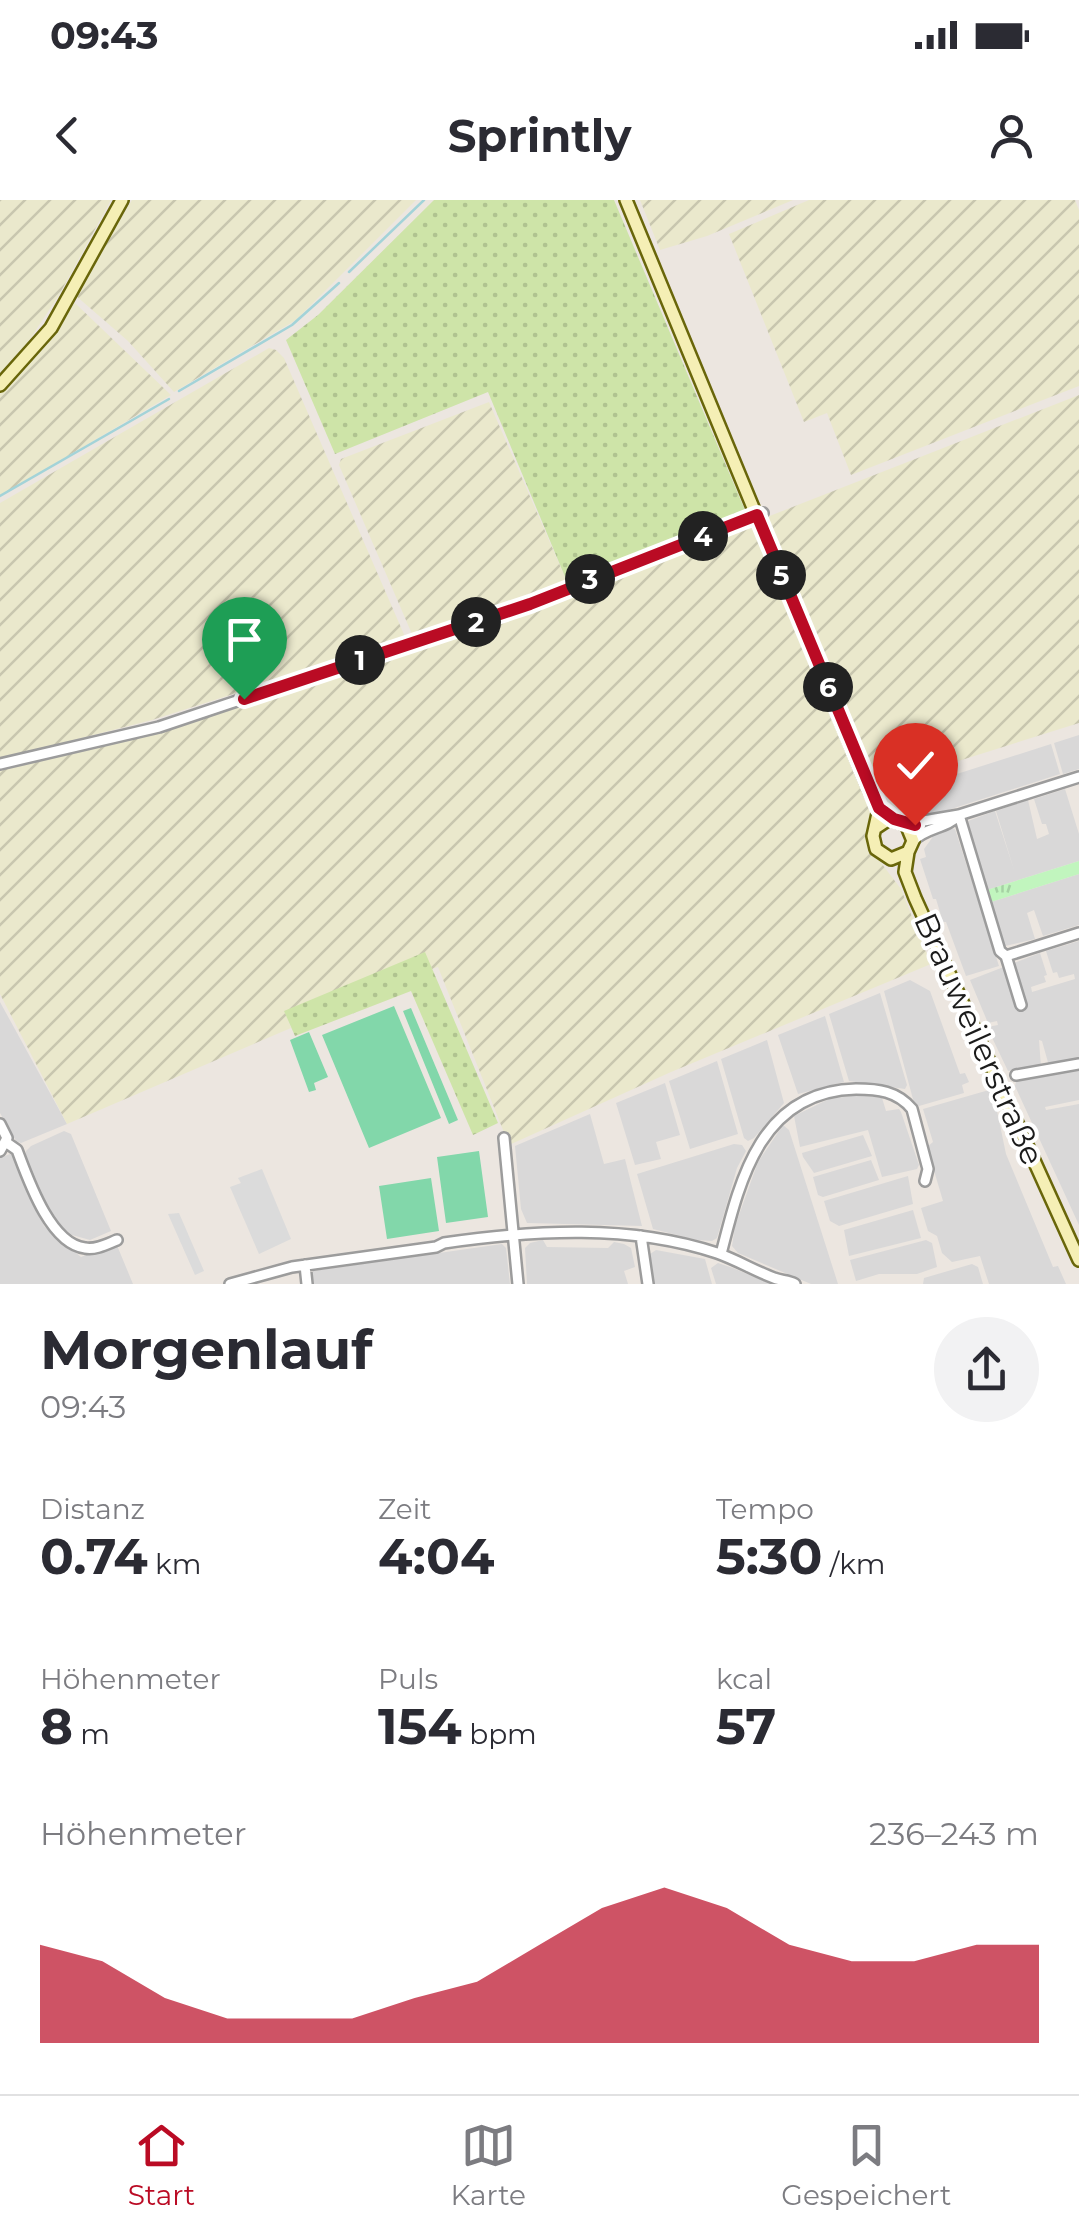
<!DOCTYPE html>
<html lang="de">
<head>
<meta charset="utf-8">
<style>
  body { margin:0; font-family:Montserrat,sans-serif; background:#f2f2f3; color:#2b2b33; height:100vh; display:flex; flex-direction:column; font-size:38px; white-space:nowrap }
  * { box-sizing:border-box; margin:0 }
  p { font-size:32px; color:#7c7c81 }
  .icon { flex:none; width:55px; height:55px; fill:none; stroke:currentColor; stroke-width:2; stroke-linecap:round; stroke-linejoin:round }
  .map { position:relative; height:1084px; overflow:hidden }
  .drawer { display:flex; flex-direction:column; background:#fff; flex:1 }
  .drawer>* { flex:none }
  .pin { position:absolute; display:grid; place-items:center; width:85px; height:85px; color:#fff; margin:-102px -42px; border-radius:50% 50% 50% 0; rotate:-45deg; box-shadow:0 0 10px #0007 }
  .pin .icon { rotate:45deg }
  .km { position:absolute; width:50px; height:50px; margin:-25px; border-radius:50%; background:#222; color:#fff; font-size:28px; line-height:50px; text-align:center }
  .round { display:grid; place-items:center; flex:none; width:105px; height:105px; border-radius:52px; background:#f2f2f3 }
  .head { display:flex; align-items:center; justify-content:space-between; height:170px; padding:0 40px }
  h1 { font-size:55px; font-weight:700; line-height:75px }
  .figures { display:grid; grid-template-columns:repeat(3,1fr); gap:15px; height:170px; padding:10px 40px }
  .figures div { display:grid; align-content:center }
  .figures b { font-size:50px; font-weight:700 }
  .figures small { font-size:28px; font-weight:400 }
  .figures p { font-size:28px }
  .chart { height:280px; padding:20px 40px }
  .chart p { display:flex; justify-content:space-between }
  .chart svg { width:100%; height:180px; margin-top:10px; fill:#ba0b24; opacity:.7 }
  .status { display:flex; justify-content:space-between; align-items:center; height:70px; padding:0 50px; background:#fff; direction:ltr }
  .status svg { height:28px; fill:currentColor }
  header { display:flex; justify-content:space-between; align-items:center; height:130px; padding:0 40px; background:#fff; font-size:45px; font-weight:700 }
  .tabs { display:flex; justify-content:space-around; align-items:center; height:140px; border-top:2px solid #e1e1e2; background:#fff; font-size:28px; color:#7c7c81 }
  .tabs a { display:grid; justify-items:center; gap:5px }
  .tabs .selected { color:#ba0b24 }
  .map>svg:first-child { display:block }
  .residential { fill:#d9d8d8 }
  .farmland { fill:url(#farmland-furrows) }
  .grass { fill:url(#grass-dots) }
  .park { fill:url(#park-tufts) }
  .pitch { fill:#82d7aa }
  .parking { fill:#dbdbdb }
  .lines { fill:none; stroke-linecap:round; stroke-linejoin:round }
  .stream { stroke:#a3d3d8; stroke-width:2.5 }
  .street-casing { stroke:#9c9c9c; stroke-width:14 }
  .secondary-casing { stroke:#69660a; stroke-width:16 }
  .street { stroke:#fff; stroke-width:9 }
  .secondary { stroke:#f5efb5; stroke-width:11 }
  .route-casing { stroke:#fff; stroke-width:20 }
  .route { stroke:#ba0b24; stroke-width:12 }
  .labels { text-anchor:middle; stroke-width:8; stroke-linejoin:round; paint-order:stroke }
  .street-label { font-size:32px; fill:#1b1b1b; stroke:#fff }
</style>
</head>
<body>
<div class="status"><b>09:43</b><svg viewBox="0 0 49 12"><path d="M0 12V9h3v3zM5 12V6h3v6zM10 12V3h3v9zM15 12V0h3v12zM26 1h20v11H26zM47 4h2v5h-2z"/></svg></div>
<header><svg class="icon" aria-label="back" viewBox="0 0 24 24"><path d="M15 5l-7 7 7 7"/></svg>Sprintly<svg class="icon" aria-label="person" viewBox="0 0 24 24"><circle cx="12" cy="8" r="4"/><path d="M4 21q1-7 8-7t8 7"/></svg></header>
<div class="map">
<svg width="1079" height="1084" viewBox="0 0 1079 1084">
  <defs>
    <pattern id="farmland-furrows" width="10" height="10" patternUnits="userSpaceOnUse" patternTransform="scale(2.5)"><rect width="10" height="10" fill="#eae8cc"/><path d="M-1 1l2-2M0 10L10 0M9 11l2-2" fill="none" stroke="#c8c6af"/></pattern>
    <pattern id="grass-dots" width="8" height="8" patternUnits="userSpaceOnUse" patternTransform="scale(2.5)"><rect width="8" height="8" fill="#cee4a8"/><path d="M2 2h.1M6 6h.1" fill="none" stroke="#b0c390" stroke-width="1.8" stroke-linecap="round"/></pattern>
    <pattern id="park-tufts" width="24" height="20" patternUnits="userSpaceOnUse" patternTransform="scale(2.5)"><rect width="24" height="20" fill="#c1f5be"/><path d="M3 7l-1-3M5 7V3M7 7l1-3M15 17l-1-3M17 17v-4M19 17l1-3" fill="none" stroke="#a5d1a3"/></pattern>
  </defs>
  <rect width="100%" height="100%" fill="#ece6e0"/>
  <path class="residential" d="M1079,535v34l-16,5 -9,-31z
    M1051,544l9,30 -137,44h-3l1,-6 -23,-8 -4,-10z
    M1065,589l14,45v27l-92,29 -19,-69 27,-10 19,59 -18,-59 32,-11 9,39 12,-5 -3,-10h-4l-8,-25z
    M952,628l3,1 44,137 -33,10 -20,-54h-3l-7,-23h-3l-13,-40 6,-2 -2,-8 8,-11 -1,-3z
    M1079,674v51l-36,11 -9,-26 -7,3 8,26 -30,7 -14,-44z
    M1079,741v119l-30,6 -7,-25 -3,-1 2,27 -33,4 -21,-44 11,-2 -1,-4 -9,2 -18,-43 70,-27 7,22 -3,1 2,6 -15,5 1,5 43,-13 -1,-5 -15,4 -2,-6 -4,1 -7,-22z
    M910,780l20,11 30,83 5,-1 4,9 -7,3 2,8 -45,13 -5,-3 -30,-112z
    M880,793l27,92 -2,4 -56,-8 -20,-67z
    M0,802l67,122 -46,19 -5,-2 -16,-28z
    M825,816l19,66 -46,12 -20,-59z
    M767,840l17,63 -30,35 -6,3 -4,-3 -23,-79z
    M717,861l21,73 -48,15 -21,-68z
    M1079,867v33l-34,7 1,3 33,-6v121l-64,-139 2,-8z
    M665,883l15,52 -24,7 5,17 -26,6 -19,-62z
    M989,890l7,16 10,48 47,113 5,-1 8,18h-77l-9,-28 -28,6 -10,-9 -5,-17 -9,-5 -7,-23 22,-7 -16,-54 6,-5 -10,-33z
    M859,895l23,3 4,13 13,-2 2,3 18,53 -2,4 -35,8 -14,-47 -68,17 -6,-31 35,-17z
    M590,914l14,50 21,-5 17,67 -115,-3 -6,-14 -6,-63z
    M783,925l6,5 49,154h-27l-73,-31 -6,-7 3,-20 23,-64z
    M64,931l7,3 40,97 -21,9 -18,-5 -15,-12 -8,-11 -24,-52 1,-9 5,-5z
    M863,935l9,21 -58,17 -11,-16 -1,-4z
    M734,944l8,1 4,6 -9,17 -20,70 -5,3 -15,-1 -44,-11 -16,-55z
    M10,954l5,2 29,70 37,31 35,-14 17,41h-133v-126z
    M871,960l8,20 -56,17 -5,-2 -5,-18z
    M908,976l5,28 -74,22 -9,-5 -6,-20z
    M913,1010l8,28 -72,18 -5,-26z
    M543,1040l4,7 61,1 6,-6 10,2 7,4 4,19 -11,4 4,13h-101l-2,-36 5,-5z
    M926,1040l6,3 5,24 -20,7h-38l-23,7 -6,-21z
    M502,1044l4,4 4,36h-200l-1,-8 4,-5z
    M656,1050l49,9 7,25h-61l-3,-22 2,-8z
    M718,1063l15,5 38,16h-55l-5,-16z
    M972,1064l6,3 5,17h-60l1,-6z"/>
  <path class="farmland" d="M0,0h111l-52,95 -31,47 -28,31z
    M132,0h284l-120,120 -122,72 -46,-51 -53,-46z
    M640,0h153l-86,36 -47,14z
    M809,0h266l4,10v176l-228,89 -24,-62 -23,9 -75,-188z
    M75,103l96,92 -171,101v-103z
    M269,148l7,2 8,8 122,281 -254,81 -152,39v-256z
    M1079,195v328l-200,63 -112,-269z
    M489,202l79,182 -149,53 -7,-3 -73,-169 2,-6z
    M751,322l123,291 -6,20 1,14 32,42 30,75 -260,108 -162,73 -71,-178 -6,2 -8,-16 -139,59 6,16 -224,96 -67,-130v-225l156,-38z"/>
  <path class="grass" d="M434,0h180l133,315 -179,69 -80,-192 -153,62 -49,-114 32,-25z
    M425,752l73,171 -25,12 -62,-144 -116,45 -11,-25z"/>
  <path class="park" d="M1079,661v13l-88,28 -4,-12z"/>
  <path class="pitch" d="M394,806l47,112 -72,30 -47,-113z
    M411,808l47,112 -9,4 -46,-113z
    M309,832l19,45 -14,6 2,7 -7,2 -19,-52z
    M479,951l9,66 -42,6 -9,-66z
    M431,978l8,53 -52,8 -8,-53z"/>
  <path class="parking" d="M262,969l29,70 -32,15 -29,-67 11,-4 -3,-5z
    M179,1013l25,58 -9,4 -27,-61z"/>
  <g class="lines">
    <path class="stream" d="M349,72l75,-72
      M179,191l113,-66 47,-42
      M0,296l169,-97"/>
    <defs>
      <path id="street" d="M0,564l159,-37 371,-124 233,-90
        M959,615l41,136 6,5 15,49
        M906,624l53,-9 120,-38
        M913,641c13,-14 33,-12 46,-26
        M1006,756l73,-23
        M1016,875l63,-11
        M0,924l7,14 -7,13
        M504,938l14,146
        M7,943l10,7c11,29 33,94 68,98 11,2 22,-4 32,-8
        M641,1036l7,48
        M721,1054c19,-75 40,-163 135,-165 22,0 41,2 56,20l16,60 -3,12
        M305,1065l2,19
        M230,1084l62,-17 144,-20 8,-4c91,-13 185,-19 273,10 20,7 38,18 57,25 7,3 14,2 21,6"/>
      <path id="secondary" d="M626,0l244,591 9,18 15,10
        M0,185l51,-57 71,-128
        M877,627l12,-8 17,5 7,17 -5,11 -17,7 -15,-10 -3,-13 6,-27
        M908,652l-3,20 10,26 164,362"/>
    </defs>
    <use href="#street" class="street-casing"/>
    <use href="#secondary" class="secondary-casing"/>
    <use href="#street" class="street"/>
    <use href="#secondary" class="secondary"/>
  </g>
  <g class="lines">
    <defs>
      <path id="route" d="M244,499l286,-95 227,-89 122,293 15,11 21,6"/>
    </defs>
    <use href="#route" class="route-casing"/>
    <use href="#route" class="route"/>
  </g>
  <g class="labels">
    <g class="street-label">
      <text transform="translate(979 839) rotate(66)" y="11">Brauweilerstraße</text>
    </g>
  </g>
</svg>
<div class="pin" style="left:244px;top:499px;background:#1e9e55"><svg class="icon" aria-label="arrive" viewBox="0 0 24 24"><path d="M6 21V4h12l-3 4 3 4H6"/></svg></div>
<div class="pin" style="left:915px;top:625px;background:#d93025"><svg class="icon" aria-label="check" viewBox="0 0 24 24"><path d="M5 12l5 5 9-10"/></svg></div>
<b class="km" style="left:360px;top:460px">1</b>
<b class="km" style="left:476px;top:422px">2</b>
<b class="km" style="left:590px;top:379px">3</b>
<b class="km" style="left:703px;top:336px">4</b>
<b class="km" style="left:781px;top:375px">5</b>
<b class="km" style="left:828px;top:487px">6</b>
</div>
<section class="drawer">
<div class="head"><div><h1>Morgenlauf</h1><p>09:43</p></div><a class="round"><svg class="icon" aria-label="share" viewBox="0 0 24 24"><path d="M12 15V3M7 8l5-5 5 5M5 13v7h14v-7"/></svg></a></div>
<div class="figures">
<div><p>Distanz</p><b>0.74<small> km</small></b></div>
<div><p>Zeit</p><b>4:04</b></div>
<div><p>Tempo</p><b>5:30<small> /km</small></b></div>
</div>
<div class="figures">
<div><p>Höhenmeter</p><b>8<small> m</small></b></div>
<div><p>Puls</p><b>154<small> bpm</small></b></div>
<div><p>kcal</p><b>57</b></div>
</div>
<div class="chart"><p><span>Höhenmeter</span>236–243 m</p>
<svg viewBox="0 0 160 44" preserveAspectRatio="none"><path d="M0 44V20L10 24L20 33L30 38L40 38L50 38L60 33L70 29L80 20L90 11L100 6L110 11L120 20L130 24L140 24L150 20L160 20V44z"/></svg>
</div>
</section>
<nav class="tabs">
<a class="selected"><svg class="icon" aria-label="home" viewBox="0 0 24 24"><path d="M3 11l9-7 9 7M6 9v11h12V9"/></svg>Start</a>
<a><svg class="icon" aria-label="map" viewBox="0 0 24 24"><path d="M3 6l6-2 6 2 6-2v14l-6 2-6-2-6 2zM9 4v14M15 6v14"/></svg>Karte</a>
<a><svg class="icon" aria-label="saved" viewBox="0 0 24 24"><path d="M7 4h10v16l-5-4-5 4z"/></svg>Gespeichert</a>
</nav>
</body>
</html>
